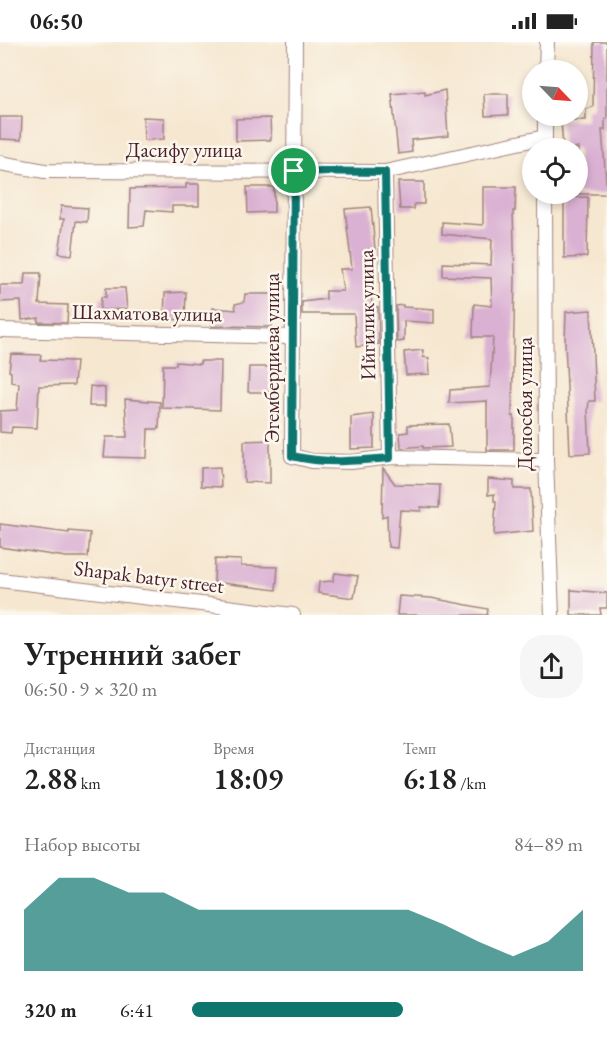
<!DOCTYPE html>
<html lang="ru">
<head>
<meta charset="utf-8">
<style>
  body { margin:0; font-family:"EB Garamond",serif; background:#f6f6f6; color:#222; height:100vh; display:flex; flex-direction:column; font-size:22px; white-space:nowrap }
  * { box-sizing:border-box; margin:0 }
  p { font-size:20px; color:#767676 }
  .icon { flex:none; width:33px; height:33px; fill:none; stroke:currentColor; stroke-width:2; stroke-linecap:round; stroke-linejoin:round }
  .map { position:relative; height:573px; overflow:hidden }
  .drawer { display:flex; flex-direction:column; background:#fff; flex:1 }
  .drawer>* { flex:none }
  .needle { width:39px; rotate:115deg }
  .tools { position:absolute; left:522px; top:18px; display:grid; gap:12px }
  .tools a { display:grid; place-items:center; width:66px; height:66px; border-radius:50%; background:#fff; box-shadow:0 3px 9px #0003; font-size:30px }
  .pin { position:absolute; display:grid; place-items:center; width:51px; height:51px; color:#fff; margin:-26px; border:3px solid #fff; border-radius:50%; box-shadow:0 2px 6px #0007 }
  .round { display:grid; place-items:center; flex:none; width:63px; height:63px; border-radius:24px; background:#f6f6f6 }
  .summary { display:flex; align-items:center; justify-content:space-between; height:102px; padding:0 24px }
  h1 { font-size:33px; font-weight:600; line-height:45px }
  .stats { display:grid; grid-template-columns:repeat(3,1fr); gap:9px; height:102px; padding:6px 24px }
  .stats div { display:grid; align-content:center }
  .stats b { font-size:30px; font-weight:600 }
  .stats small { font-size:16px; font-weight:400 }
  .stats p { font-size:16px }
  .chart { height:168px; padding:12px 24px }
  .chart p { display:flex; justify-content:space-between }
  .chart svg { width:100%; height:108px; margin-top:6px; fill:#0f766e; opacity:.7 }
  ul { padding:0 24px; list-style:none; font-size:20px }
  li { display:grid; grid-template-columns:96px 72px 1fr; align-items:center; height:45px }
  li i { height:15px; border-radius:8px; background:#0f766e }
  .status { display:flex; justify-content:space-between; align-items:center; height:42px; padding:0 30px; background:#fff; direction:ltr }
  .status svg { height:16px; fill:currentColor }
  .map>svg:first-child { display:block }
  .building { fill:#dab1d3 }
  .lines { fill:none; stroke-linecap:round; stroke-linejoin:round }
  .street-casing { stroke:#a0837e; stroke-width:16 }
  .street { stroke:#fff; stroke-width:14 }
  .route-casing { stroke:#fff; stroke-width:12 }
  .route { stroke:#0f766e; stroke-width:8 }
  .labels { text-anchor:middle; stroke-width:5; stroke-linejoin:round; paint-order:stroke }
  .street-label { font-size:21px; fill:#4a1f2b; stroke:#fbf7ec }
</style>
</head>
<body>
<div class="status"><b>06:50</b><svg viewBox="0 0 49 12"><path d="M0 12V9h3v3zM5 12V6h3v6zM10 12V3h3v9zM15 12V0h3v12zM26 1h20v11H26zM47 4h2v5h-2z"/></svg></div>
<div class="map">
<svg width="607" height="573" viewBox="0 0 607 573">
  <rect width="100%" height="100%" fill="#fbf7ec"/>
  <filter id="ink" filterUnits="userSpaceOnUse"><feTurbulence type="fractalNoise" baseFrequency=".0167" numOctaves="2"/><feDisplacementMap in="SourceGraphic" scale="12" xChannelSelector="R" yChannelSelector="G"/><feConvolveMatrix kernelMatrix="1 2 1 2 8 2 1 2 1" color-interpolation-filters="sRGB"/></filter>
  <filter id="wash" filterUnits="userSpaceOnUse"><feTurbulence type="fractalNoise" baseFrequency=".008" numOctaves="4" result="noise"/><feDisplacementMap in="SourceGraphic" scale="24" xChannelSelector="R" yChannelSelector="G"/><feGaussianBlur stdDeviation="1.35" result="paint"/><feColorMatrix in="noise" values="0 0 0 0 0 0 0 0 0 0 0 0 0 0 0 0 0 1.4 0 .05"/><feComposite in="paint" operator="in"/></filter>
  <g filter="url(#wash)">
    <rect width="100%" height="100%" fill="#f6e7d0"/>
    <g id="blocks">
      <path class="building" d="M594,0h13v77h-2v11h-3l5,64h-29v-46h-15l-2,-28h25v-11l7,-2z
        M445,48l3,46 -37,4 1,12 -14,2 -6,-60 33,-3v4z
        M484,52h24v21l-23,1z
        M0,75h22l-1,23 -21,-1z
        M143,75l21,1v21l-20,1z
        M270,76l1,22 -35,1v-22z
        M398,140h26v22h-10v5h-14z
        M186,142h13v22h-27v6l-26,-2 -2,16 -15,1 1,-38 56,-1z
        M247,145h27v25l-26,1z
        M483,145h33l-1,24h-2l2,67 -3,138h2v34h-27v-49l-38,2 1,-13 40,-3 3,-50h-20l1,-33 18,2 -1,-28 -48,-2v-13l48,2 1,-26 -50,-5v-12l41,3z
        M588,155l-1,60 -23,1v-60z
        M61,164l27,2 -1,14 -11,-1 -4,34 -13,-2 5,-34h-4z
        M371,165l4,42h-6l3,58h6l1,37 -23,3 -2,-33h-52v-12l24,-3v-8h17l-3,-22h12l-7,-60z
        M25,231h16l-2,31 29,1 -1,18 -29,-1 1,-4 -17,2 -1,-19 -21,1v-17h24z
        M106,246h19l2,21 -27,1 1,-13h5z
        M186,250l-1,28 -21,-1 1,-26z
        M245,252h28l-3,19h2v14l-60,-1 1,-18 23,2 -1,-6 9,-2z
        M403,263v2l31,2v14l-30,-2v20l-7,1 -1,-36z
        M591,268l4,91h-6l-1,9 2,43 -20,1 -5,-112 1,-30z
        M423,308v7l6,1 1,16 -24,1 -2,-23z
        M11,312l30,1 -1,5 36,1 -2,24 -35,1 -2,42 -25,-1 -1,6 -11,-1v-21l17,-1 2,-27 -8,-1v-10l-2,-1z
        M200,319h21l-1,49 -58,-2 1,-43h13v-3l24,2z
        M249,325h22v25h-23z
        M90,344l15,2v18h-16z
        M125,357l35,3 -1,27h-11l-1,29 -43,-1 2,-20h21z
        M374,372v34l-23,1v-32z
        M449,382l2,23 -28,1v-2l-22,2 -1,-15 8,-1v-7z
        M270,398v43l-26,-1v-41z
        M220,425l1,20 -20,-1v-18z
        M383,426l12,16 45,1 -1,23 -18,-1v4l-21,-1 -3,38 -9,-1 -1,-32 -5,2z
        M488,437l26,2v8h17l2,42 -39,4 2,-34h-2v-7l-6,1z
        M0,482l69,9v-2l21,2 -2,24h-22l-66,-10z
        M215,517l26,1v6l37,1 -2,23 -62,-8z
        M335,531l23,3 -4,22 -36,-5 1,-11 14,-1z
        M571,548l36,3v15h-7l1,7h-30z
        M399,554l32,2 57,11 -1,6h-90z"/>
    </g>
  </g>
  <g filter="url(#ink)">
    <use href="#blocks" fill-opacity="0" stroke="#a0837e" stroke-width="1.5"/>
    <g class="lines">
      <defs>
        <path id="street" d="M295,0l-3,414 20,5 39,1 39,-5 156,3
          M546,28l1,-28
          M545,106v-32
          M0,121l45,8 340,1 160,-35
          M385,130l5,285
          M545,152l1,266 6,155
          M0,288l293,7
          M0,538l293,35"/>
      </defs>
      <use href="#street" class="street-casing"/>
      <use href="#street" class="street"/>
    </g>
  </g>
  <g class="lines" filter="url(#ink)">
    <defs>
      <path id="route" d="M294,129l91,1 5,286c-33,3 -65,6 -98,-2z"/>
    </defs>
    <use href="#route" class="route-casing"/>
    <use href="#route" class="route"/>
  </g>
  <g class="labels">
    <g class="street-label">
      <text x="184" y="115">Дасифу улица</text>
      <text transform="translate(147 271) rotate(1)" y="7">Шахматова улица</text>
      <text transform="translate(367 273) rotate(-91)" y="7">Ийгилик улица</text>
      <text transform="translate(272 316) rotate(-90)" y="7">Эгембердиева улица</text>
      <text transform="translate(525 362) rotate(-90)" y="7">Долосбая улица</text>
      <text transform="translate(149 535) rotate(7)" y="7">Shapak batyr street</text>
    </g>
  </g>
</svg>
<div class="tools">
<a><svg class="needle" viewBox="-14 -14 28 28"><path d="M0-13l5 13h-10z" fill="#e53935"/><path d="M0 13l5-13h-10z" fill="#767676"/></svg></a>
<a><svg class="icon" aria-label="locate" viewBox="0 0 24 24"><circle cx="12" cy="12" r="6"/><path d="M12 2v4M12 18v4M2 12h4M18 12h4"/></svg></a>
</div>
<div class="pin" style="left:294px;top:129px;background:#1e9e55"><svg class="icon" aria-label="arrive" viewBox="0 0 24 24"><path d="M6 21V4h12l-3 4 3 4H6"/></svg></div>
</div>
<section class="drawer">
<div class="summary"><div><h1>Утренний забег</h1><p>06:50 · 9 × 320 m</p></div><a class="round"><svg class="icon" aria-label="share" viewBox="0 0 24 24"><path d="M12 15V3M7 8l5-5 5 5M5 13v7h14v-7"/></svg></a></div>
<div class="stats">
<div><p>Дистанция</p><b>2.88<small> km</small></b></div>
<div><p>Время</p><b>18:09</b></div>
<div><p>Темп</p><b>6:18<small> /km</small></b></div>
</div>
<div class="chart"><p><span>Набор высоты</span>84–89 m</p>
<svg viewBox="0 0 160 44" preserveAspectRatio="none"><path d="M0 44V19L10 6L20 6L30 12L40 12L50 19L60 19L70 19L80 19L90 19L100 19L110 19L120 25L130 32L140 38L150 32L160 19V44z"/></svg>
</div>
<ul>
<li><b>320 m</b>6:41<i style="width:54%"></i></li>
</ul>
</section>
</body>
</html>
